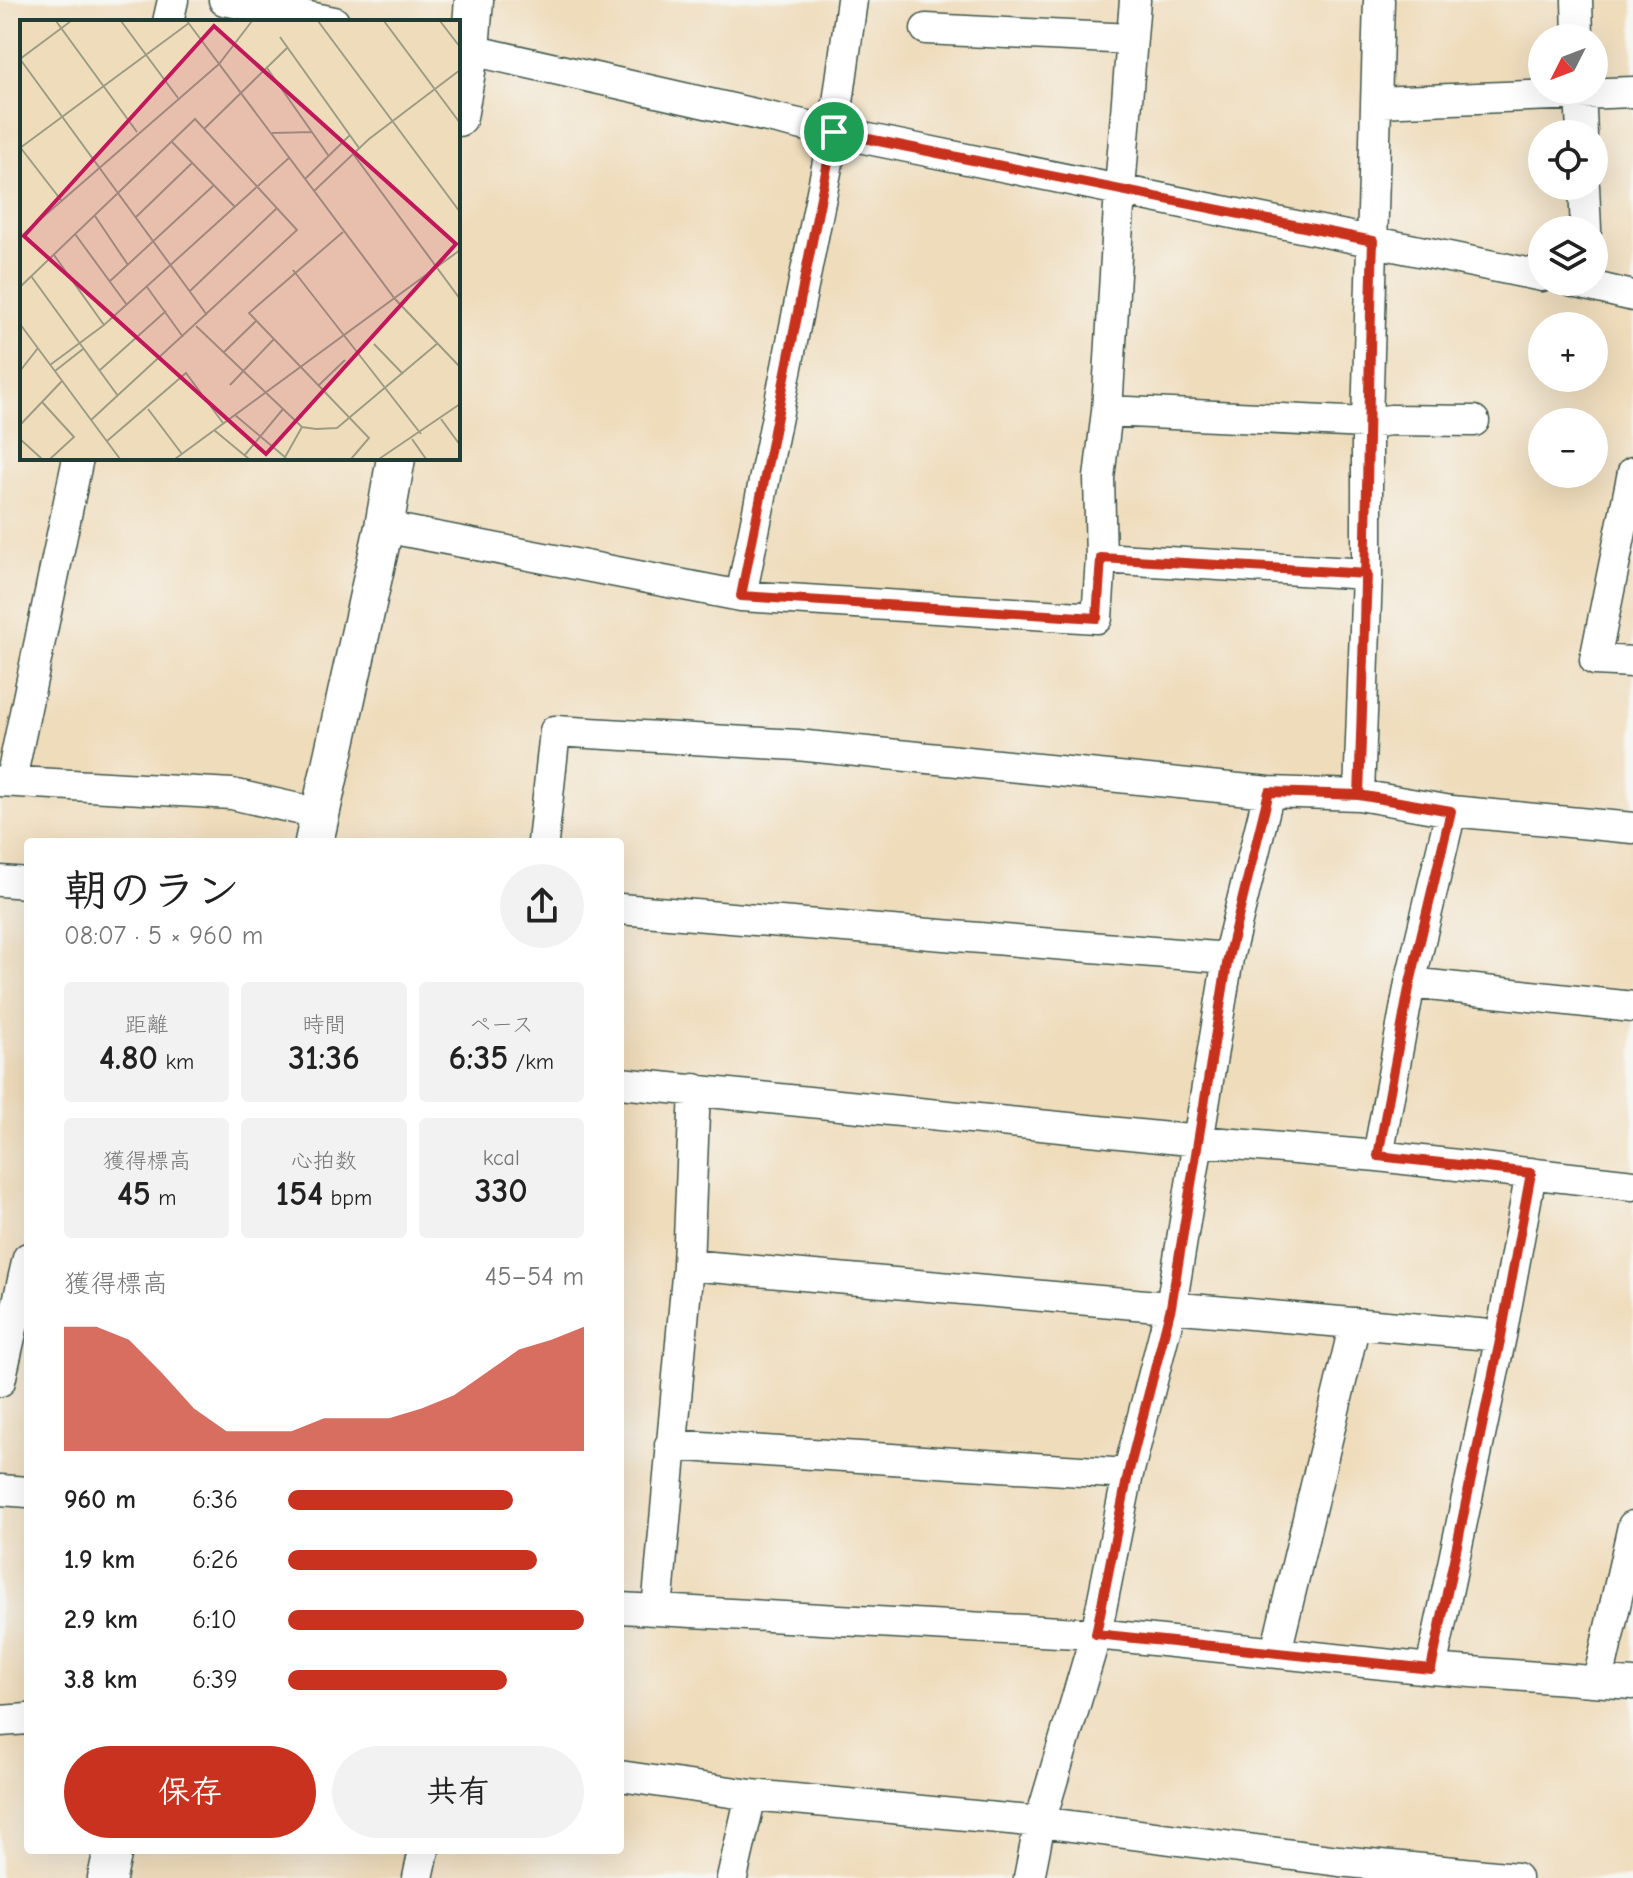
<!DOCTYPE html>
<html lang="ja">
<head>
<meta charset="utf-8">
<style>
  body { margin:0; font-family:"Comic Neue","Klee One",sans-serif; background:#f2f2f2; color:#222; height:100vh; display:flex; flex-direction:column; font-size:30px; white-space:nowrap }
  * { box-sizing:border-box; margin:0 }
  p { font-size:26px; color:#767676 }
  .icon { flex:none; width:44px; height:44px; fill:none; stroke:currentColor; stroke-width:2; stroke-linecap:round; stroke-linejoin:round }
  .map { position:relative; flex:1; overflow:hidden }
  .drawer { position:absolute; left:24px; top:838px; width:600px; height:1016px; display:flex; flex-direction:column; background:#fff; border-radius:8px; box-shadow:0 8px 32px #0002 }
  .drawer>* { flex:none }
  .needle { width:52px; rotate:228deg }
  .fabs { position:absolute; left:1528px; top:24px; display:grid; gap:16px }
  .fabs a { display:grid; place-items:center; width:80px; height:80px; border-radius:50%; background:#fff; box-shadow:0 8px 32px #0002; font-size:40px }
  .pin { position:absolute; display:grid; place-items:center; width:68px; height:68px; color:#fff; margin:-34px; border:4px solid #fff; border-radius:50%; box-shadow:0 2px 8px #0007 }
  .round { display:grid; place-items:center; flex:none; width:84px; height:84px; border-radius:42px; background:#f2f2f2 }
  .summary { display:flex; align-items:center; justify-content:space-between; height:136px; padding:0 40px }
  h1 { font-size:44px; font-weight:600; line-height:60px }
  .stats { display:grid; grid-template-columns:repeat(3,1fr); gap:12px; height:136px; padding:8px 40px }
  .stats div { display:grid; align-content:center; border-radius:8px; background:#f2f2f2; text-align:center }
  .stats b { font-size:34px; font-weight:600 }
  .stats small { font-size:22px; font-weight:400 }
  .stats p { font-size:22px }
  .chart { height:224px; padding:16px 40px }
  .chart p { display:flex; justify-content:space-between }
  .chart svg { width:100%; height:144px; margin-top:8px; fill:#c8321e; opacity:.7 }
  .button { display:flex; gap:16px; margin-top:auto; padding:16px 40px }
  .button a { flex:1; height:92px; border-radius:48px; background:#c8321e; color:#fff; font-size:32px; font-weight:600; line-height:92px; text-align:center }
  .button a+a { background:#f2f2f2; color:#222 }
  ul { padding:0 40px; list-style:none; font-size:26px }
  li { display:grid; grid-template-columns:128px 96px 1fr; align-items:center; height:60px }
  li i { height:20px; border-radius:10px; background:#c8321e }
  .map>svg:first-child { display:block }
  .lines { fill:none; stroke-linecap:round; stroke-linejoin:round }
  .minor-casing { stroke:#3e5548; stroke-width:33 }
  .tertiary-casing { stroke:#3e5548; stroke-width:41 }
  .minor { stroke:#fff; stroke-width:30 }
  .tertiary { stroke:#fff; stroke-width:38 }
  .route-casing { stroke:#fff; stroke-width:16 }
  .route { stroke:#c8321e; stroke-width:10 }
  .inset-road { fill:none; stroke:#9c9c85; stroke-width:2 }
  .view { fill:#c2185b; fill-opacity:0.15; stroke:#c2185b; stroke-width:4 }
  .inset-edge { fill:none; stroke:#1f3d34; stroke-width:4 }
</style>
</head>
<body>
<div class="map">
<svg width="1633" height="1878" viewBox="0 0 1633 1878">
  <rect width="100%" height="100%" fill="#f6f6f2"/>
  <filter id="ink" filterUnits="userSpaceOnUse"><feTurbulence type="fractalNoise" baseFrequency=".0125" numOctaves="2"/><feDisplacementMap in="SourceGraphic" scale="16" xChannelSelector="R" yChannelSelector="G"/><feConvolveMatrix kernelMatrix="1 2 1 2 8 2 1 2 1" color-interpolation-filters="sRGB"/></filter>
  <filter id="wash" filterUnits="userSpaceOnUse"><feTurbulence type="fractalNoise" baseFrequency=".006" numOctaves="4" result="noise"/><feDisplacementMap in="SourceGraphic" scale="32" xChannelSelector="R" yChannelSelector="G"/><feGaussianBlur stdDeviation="1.8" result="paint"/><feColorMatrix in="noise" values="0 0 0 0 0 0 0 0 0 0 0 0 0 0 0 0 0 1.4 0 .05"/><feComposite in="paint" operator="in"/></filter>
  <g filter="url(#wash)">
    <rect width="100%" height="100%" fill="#efdcbb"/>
  </g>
  <g filter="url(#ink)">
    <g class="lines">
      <defs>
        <path id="minor" d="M224,0l110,22
          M1577,0l1,38
          M168,22l5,-22
          M926,29l206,10
          M458,47l376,85 708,144
          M1580,90l2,44
          M1376,102l257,-10
          M1584,186l2,44
          M1573,282l60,14
          M1107,411l260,12 24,-3 83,1
          M1633,472l-38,188 38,2
          M384,527l357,69 356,22 4,-60 -2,-80 8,-67 13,-222 15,-189
          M1101,558l266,16
          M741,596l93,-464 18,-132
          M11,780l67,-322
          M0,781l232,13 88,20
          M1359,795l8,-221v-151l12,-423
          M543,842l12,-111 242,14 472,47 90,3 92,16 182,17
          M0,881l28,2
          M620,909l608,49
          M1410,983l223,24
          M620,1083l579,58 179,15 255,29
          M1378,1156l32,-173 41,-172
          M688,1265l813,71
          M0,1381l28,-123
          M670,1445l458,29
          M0,1490l28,2
          M620,1608l476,26 335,35 202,15
          M657,1610l31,-345 7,-176
          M1276,1652l79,-329
          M1431,1669l70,-333 30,-163
          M1598,1681l35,-155
          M0,1721l28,-2
          M620,1776l131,19 289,27 299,39 177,17
          M418,1878l6,-28
          M732,1878l19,-83
          M1029,1878l11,-56 56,-188 32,-160 43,-167 57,-349 41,-166"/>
        <path id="tertiary" d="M458,117l12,-68 4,-49
          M314,842l70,-315 12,-69
          M107,1878l6,-28"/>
      </defs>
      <use href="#minor" class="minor-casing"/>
      <use href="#tertiary" class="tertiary-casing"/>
      <use href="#minor" class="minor"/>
      <use href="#tertiary" class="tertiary"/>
    </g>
  </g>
  <g class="lines" filter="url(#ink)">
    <defs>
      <path id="route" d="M834,132l539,109c-6,185 -7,370 -14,554l-90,-3 -41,166 -57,349 -43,167 -32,160 335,35 70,-333 30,-163 -153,-17 32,-173 41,-172 -92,-16 8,-221 -266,-16 -4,60 -356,-22 93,-464"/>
    </defs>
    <use href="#route" class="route-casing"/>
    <use href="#route" class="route"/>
  </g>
  <g transform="translate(20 20)">
    <rect width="440" height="440" fill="#efdcbb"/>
    <path class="inset-road" d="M36,1l81,111M101,1l57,77M167,1l208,278 65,68M298,1l142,191M364,1l76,102M420,1l20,26M260,17l79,111M0,39l187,256M0,39l51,-38M247,48l61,87M184,109l83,-81M252,113l40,-1M152,122l63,65M0,127l41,53M0,128l169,-125M334,135l106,144M285,159l45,-44M294,171l55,-52 91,-69M75,196l33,49M115,198l57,-55M323,212l-94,81 120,125 -18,21M55,214l52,71M0,217l199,-173 33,-43M34,235l50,70M273,250l128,164M11,256l87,120M89,262l104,-96M0,267l175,-168 102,111 -206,190M127,267l36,50M170,271l87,-83M0,304l100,135M176,306l106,101 14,2 21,-1 101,-85M354,324l29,30M203,333l33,-32M30,345l54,-40 186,-168M80,350l66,-59M0,351l18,-23M35,351l28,-22M210,365l44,-46M299,365l26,-25M22,382l32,35 -24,22M128,389l34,45M215,395l51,43M421,399l19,26M0,405l42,-44M194,410l35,29M0,419l22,20M392,419l14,20M87,421l79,-68 37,50M224,436l39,-47M155,439l285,-209M264,439l18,-32M359,439l81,-55"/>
    <path class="view" d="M194,6l242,218 -190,210 -242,-218z"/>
    <rect width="440" height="440" class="inset-edge"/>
  </g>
</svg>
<div class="fabs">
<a><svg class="needle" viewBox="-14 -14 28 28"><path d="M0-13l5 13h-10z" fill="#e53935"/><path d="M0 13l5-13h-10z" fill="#767676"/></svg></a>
<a><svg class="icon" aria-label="locate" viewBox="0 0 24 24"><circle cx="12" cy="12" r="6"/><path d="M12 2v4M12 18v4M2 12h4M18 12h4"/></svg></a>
<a><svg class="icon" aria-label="layers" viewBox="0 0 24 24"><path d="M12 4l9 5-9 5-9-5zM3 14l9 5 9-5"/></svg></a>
<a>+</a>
<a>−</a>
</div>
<div class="pin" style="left:834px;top:132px;background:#1e9e55"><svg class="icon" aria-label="arrive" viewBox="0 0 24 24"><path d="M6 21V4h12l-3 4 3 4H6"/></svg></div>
<section class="drawer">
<div class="summary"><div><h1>朝のラン</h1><p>08:07 · 5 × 960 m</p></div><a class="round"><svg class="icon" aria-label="share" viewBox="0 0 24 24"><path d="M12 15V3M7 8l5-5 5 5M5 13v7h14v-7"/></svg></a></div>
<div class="stats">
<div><p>距離</p><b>4.80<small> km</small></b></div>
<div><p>時間</p><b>31:36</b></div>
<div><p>ペース</p><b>6:35<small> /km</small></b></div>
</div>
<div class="stats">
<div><p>獲得標高</p><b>45<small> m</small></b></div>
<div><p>心拍数</p><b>154<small> bpm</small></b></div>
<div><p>kcal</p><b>330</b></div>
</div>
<div class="chart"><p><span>獲得標高</span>45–54 m</p>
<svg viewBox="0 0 160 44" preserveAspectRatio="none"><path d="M0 44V6L10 6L20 10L30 20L40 31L50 38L60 38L70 38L80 34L90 34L100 34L110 31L120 27L130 20L140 13L150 10L160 6V44z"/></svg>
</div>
<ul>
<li><b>960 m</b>6:36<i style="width:76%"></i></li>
<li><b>1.9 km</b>6:26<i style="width:84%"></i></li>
<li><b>2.9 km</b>6:10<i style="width:100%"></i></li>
<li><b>3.8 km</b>6:39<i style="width:74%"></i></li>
</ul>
<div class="button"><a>保存</a><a>共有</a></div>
</section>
</div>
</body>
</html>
